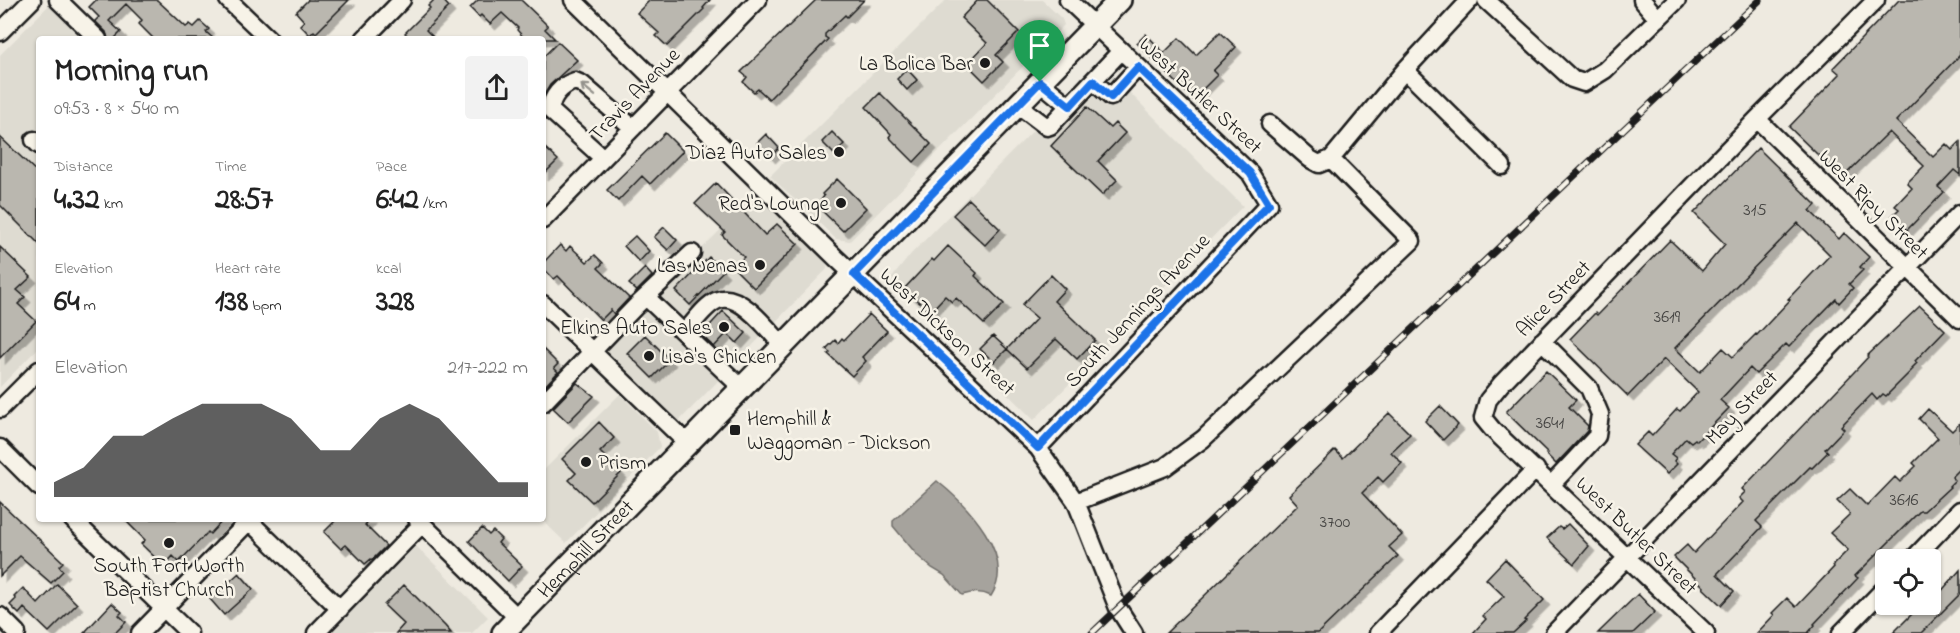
<!DOCTYPE html>
<html lang="en">
<head>
<meta charset="utf-8">
<style>
  body { margin:0; font-family:"Indie Flower",sans-serif; background:#f2f2f2; color:#222; height:100vh; display:flex; flex-direction:column; font-size:22px; white-space:nowrap }
  * { box-sizing:border-box; margin:0 }
  p { font-size:20px; color:#767676 }
  .icon { flex:none; width:33px; height:33px; fill:none; stroke:currentColor; stroke-width:2; stroke-linecap:round; stroke-linejoin:round }
  .map { position:relative; flex:1; overflow:hidden }
  .panel { position:absolute; left:36px; top:36px; width:510px; height:486px; display:flex; flex-direction:column; background:#fff; border-radius:6px; box-shadow:0 2px 4px #0004 }
  .panel>* { flex:none }
  .tools { position:absolute; left:1875px; top:549px; display:grid; gap:12px }
  .tools a { display:grid; place-items:center; width:66px; height:66px; border-radius:6px; background:#fff; box-shadow:0 2px 4px #0004; font-size:30px }
  .pin { position:absolute; display:grid; place-items:center; width:51px; height:51px; color:#fff; margin:-62px -26px; border-radius:50% 50% 50% 0; rotate:-45deg; box-shadow:0 0 6px #0007 }
  .pin .icon { rotate:45deg }
  .round { display:grid; place-items:center; flex:none; width:63px; height:63px; border-radius:6px; background:#f2f2f2 }
  .head { display:flex; align-items:center; justify-content:space-between; height:102px; padding:0 18px }
  h1 { font-size:33px; font-weight:700; line-height:45px }
  .stats { display:grid; grid-template-columns:repeat(3,1fr); gap:9px; height:102px; padding:6px 18px }
  .stats div { display:grid; align-content:center }
  .stats b { font-size:30px; font-weight:700 }
  .stats small { font-size:16px; font-weight:400 }
  .stats p { font-size:16px }
  .chart { height:168px; padding:12px 18px }
  .chart p { display:flex; justify-content:space-between }
  .chart svg { width:100%; height:108px; margin-top:6px; fill:#1c1c1c; opacity:.7 }
  .map>svg:first-child { display:block }
  .built { fill:#dedbd1 }
  .water { fill:#a6a39d; stroke:#6f6d69; stroke-width:1.5 }
  .building { fill:#bab7af; stroke:#1c1c1c; stroke-width:1.5; fill-rule:evenodd; filter:url(#shadow) }
  .lines { fill:none; stroke-linecap:round; stroke-linejoin:round }
  .minor-casing { stroke:#1c1c1c; stroke-width:21 }
  .major-casing { stroke:#1c1c1c; stroke-width:26 }
  .minor { stroke:#f7f3e8; stroke-width:16 }
  .major { stroke:#f7f3e8; stroke-width:21 }
  .rail-casing { stroke:#1c1c1c; stroke-width:7 }
  .rail { stroke:#f7f3e8; stroke-width:4.5; stroke-dasharray:14; stroke-linecap:butt }
  .oneway { stroke:#94928c }
  .route-casing { stroke:#fff; stroke-width:12 }
  .route { stroke:#1a73e8; stroke-width:8 }
  .poi-dot { fill:#1c1c1c; stroke:#f7f3e8; stroke-width:2 }
  .labels { text-anchor:middle; stroke-width:5; stroke-linejoin:round; paint-order:stroke }
  .number-label { font-size:18px; fill:#444341 }
  .poi-label { font-size:21px; fill:#1c1c1c; stroke:#f7f3e8; text-anchor:end }
  .street-label { font-size:21px; fill:#1c1c1c; stroke:#f7f3e8 }
</style>
</head>
<body>
<div class="map">
<svg width="1960" height="633" viewBox="0 0 1960 633">
  <defs>
    <filter id="shadow"><feDropShadow dx="5.5" dy="5.5" stdDeviation="0" flood-color="#0004"/></filter>
  </defs>
  <rect width="100%" height="100%" fill="#eeeae0"/>
  <filter id="ink" filterUnits="userSpaceOnUse"><feTurbulence type="fractalNoise" baseFrequency=".0167" numOctaves="2"/><feDisplacementMap in="SourceGraphic" scale="12" xChannelSelector="R" yChannelSelector="G"/><feConvolveMatrix kernelMatrix="1 2 1 2 8 2 1 2 1" color-interpolation-filters="sRGB"/></filter>
  <g filter="url(#ink)">
    <path class="built" d="M946,0h96l20,19 2,6 -214,216 -14,-2 -66,-63z
      M49,5l36,34h-46v308l-39,40v-332z
      M1100,63l143,143 -209,214 -143,-141 20,-25z
      M758,192l68,67 1,10 -149,153 -76,-73z
      M620,394l37,38 3,15 -94,96 -25,-24h2v-48z
      M416,546l72,71 -16,16h-142z"/>
    <path class="water" d="M937,481c30,24 80,75 54,115 -10,-5 -18,-4 -29,-1l-18,-20 -12,-7 -14,-12 -25,-30v-5z"/>
    <path class="building" d="M96,0h61l29,27 4,-3 4,3 6,-6 9,8 -3,3 8,7h-60l-15,-15 3,-4 -16,-16 -17,17 12,11 -7,7h-6l-2,-7 -11,-11 4,-4 -10,-10z
      M308,0h41l-33,33 -2,-2 -4,4 -10,-10 4,-4 -8,-9z
      M434,0h9l6,7 -23,23 9,9h-24l-6,-6 25,-25 -2,-2z
      M478,0h43l27,26 -3,3 10,10h-30l-8,-9 1,-2 -16,-15 -12,11 -9,-9 -2,2 -9,-9z
      M650,0h60l-7,8 1,1 -37,37 -11,-10 3,-3 -22,-20z
      M816,0h48l-17,17 -2,-2 -20,19v3l3,2 -59,60 -11,-10 -4,3 -11,-10 4,-5 -6,-5z
      M978,0h9l32,32 -23,23 7,7 -19,19 -17,-17 20,-21 -26,-25z
      M1899,0h61v55l-64,66 37,36 13,-13 6,6 8,-8v33l-6,-5 -16,17 6,5 -37,38 -15,-14 7,-7 -4,-3 17,-18 -5,-5 17,-17 -35,-34 -47,46 -53,-51 51,-53 -7,-6z
      M1220,32l16,15 -23,24 4,4 -24,24 -56,-56 9,-9 18,19 15,-15 17,17z
      M558,42l19,18 -27,25 -7,12v-40z
      M907,69l10,11 -10,10 -10,-11z
      M880,93l51,51 -17,18 -25,-25 2,-3 -25,-27z
      M1087,107l23,21 5,-5 10,10 -27,28 19,19 -15,15 -51,-49z
      M832,132l12,12 -10,10 -12,-12z
      M665,133l18,18 -33,33 -8,-8 -24,25 -11,-11z
      M766,134l13,14 -9,9 -13,-14z
      M0,137l39,37v70l-39,-39z
      M543,146l15,14 -15,15z
      M1758,148l58,57 -6,6 29,28 5,-6 25,24 -9,10 3,3 -14,14 4,4 -14,15 -3,-4 -47,48 -3,-3 -30,30 -6,-6 -30,32 9,8 -32,33 -2,-2 -4,3 -5,-4 -15,16 5,4 -2,3 3,3 -10,10 -32,-29 13,-13 4,4 25,-27 3,2 18,-19 -34,-33 -36,37 -58,-57 25,-26 2,2 73,-75 32,31 23,-27 -31,-31zM1798,223l32,32 -42,44 2,1 -33,35 -1,-1 -23,23 -10,-9 -23,24 -25,-24z
      M837,179l29,29 -23,23 -26,-25 7,-10 -2,-2z
      M716,183l49,52 12,-11 21,20 -44,44 -21,-21 11,-10 -22,-22 3,-3 -30,-28z
      M969,199l31,30 -15,16 -32,-30z
      M664,227l13,13 -9,10 -14,-13z
      M635,236l14,15 -10,11 -15,-16z
      M560,245l6,6 4,-5 17,16 8,-7 8,8 -5,5 31,30 -15,16 -3,-4 -10,10 -43,-44 -4,3 -11,-11v-5z
      M948,246l29,27 -2,3 29,28 -20,20 -28,-26 -4,4 -7,-6 -15,16 -26,-23 28,-30 2,2z
      M0,247l31,30 -14,13 8,7 -7,7 18,17 -36,37z
      M709,257l14,14 -33,34 -14,-14z
      M645,268l7,8 -15,15 -8,-7z
      M1051,275l14,14 -11,12 41,39 -18,19 -21,-20 -29,29 -20,-19 30,-31 -15,-13z
      M1920,306l25,24 -30,31 2,2 -5,5 1,1 -27,27 -3,-2 -6,6 -5,-6 -31,32 3,3 -19,20 3,3 -16,16 -2,-1 -54,54 6,6 -45,47 17,17 -13,14 -18,-17 1,-1 -30,-30 13,-12 7,8 49,-51 -4,-4 6,-6 -3,-3 113,-118 13,-14 -1,-1z
      M723,311l23,22 -9,10 -10,-10 -13,14 -13,-12z
      M869,314l18,17 -25,26 4,4 -14,15 -24,-22 2,-2 -4,-3 9,-9 3,3 4,-5 2,2z
      M645,335l25,25 -18,18 -25,-25z
      M993,336l14,13 -13,13 -14,-13z
      M543,349l15,15 -4,4 4,4 -15,16z
      M1546,371l30,29 -7,7 19,19 -1,5 -31,33 -10,-10 2,-1 -42,-41z
      M577,383l17,13 -26,26 -15,-14z
      M1440,406l18,19 -15,15 -18,-19z
      M1928,409l24,22 8,-8v46l-8,8 3,3 -6,6 1,1 -26,24h-4l-65,65 3,2 -44,46 1,1 -7,8h-51l17,-18 -2,-2 15,-15 9,9 38,-40 -1,-2 15,-15 -18,-17 20,-19 -13,-13 13,-12 17,17 28,-29 5,5 16,-16 -3,-3 25,-25 -19,-19z
      M1389,413l21,21 -19,18 11,11 -19,19 -5,-5 -16,16 40,42 -13,12 9,9 -80,77h-152l132,-128 -9,-10 46,-45 8,8z
      M599,422l15,16 -14,14 21,21 -29,29 -23,-22 7,-7 -14,-14z
      M0,502l63,60 -4,4 4,5 -12,12 -31,-27 -20,20z
      M124,519h100l-14,15 -2,-2 -29,30 -6,-6 -9,10 -23,-22 4,-4z
      M337,519h33l-5,6 21,21 -14,14 -1,-1 -6,5 -19,-19 -5,4 -17,-17z
      M1568,524l21,22 -15,18 -27,-26 12,-11 3,2z
      M482,528l7,7 4,-4 8,8 -3,4 24,23 -14,15 -39,-40z
      M1505,559l39,41 -20,20 2,1 -13,12h-40l13,-14 -3,-3 21,-20 -18,-17z
      M1960,570v24l-39,39h-28l28,-28 3,4 6,-5z
      M239,573l14,16 -29,26 -14,-16z
      M57,584l20,20 -28,28 -25,-24 -5,6 -9,-9 6,-6 -2,-2 9,-9 15,16z
      M404,585l41,41 6,7h-55l8,-9 -20,-19z
      M1638,594l17,18 -22,21h-35z
      M112,603l10,9 -3,3 7,7 -11,11h-31z"/>
    <g class="lines">
      <defs>
        <path id="minor" d="M58,0l40,39
          M228,0l41,39
          M573,0l263,258 202,190 38,54 42,106 16,25
          M1486,0l86,79 12,4 21,-13 72,-70
          M1642,0l16,19
          M0,32l32,-32
          M364,39l38,-39
          M1405,70l97,96
          M1093,81l18,16 27,-30
          M1040,82l29,24
          M1018,105l29,22 3,-1 71,-75
          M1757,119l203,200
          M1270,124l40,35 9,5 12,-5 74,-89 65,-70
          M34,140l5,5
          M603,158l-52,-47c-1,-14 11,-26 24,-30l7,3 51,44
          M543,220l215,-220
          M646,297l96,91
          M543,304l145,140
          M684,333c10,-10 21,-28 34,-33 22,-9 52,32 65,46
          M1542,341l47,47 11,26 -3,22 -45,48
          M543,403l93,-97 56,-53
          M0,409l39,-39
          M0,448l39,39
          M1038,448l231,-244 -19,-31 -182,-173
          M1076,502l89,-35 38,-28 209,-198 -81,-82
          M72,519l117,114
          M247,519l93,90
          M417,519l101,99
          M1912,560l48,-50
          M0,616l17,17
          M140,633l111,-114
          M316,633l106,-109
          M1378,633l158,-164
          M1554,633l406,-420
          M1706,633l-214,-204 -9,-11 5,-18 13,-16 256,-265 119,-119
          M1841,633l45,-46"/>
        <g id="major">
          <path id="s1" d="M503,633l617,-633"/>
        </g>
      </defs>
      <use href="#minor" class="minor-casing"/>
      <use href="#major" class="major-casing"/>
      <use href="#minor" class="minor"/>
      <use href="#major" class="major"/>
      <defs>
        <path id="rail" d="M1092,633l668,-633"/>
      </defs>
      <use href="#rail" class="rail-casing"/>
      <use href="#rail" class="rail"/>
    </g>
    <defs><path id="oneway-shaft" d="M-6 0H5M1.5-3L5.5 0L1.5 3" fill="none" stroke-width="1.6" stroke-linecap="round" stroke-linejoin="round" transform="scale(1.5)"/></defs>
    <use class="oneway" href="#oneway-shaft" transform="translate(588 90) rotate(-141)"/>
  </g>
  <g class="lines" filter="url(#ink)">
    <defs>
      <path id="route" d="M1138,67l112,106 19,31 -231,244 -184,-174 186,-192 30,24 23,-25 18,16z"/>
    </defs>
    <use href="#route" class="route-casing"/>
    <use href="#route" class="route"/>
  </g>
  <g class="poi-dot">
    <circle cx="985" cy="63" r="6"/>
    <circle cx="839" cy="152" r="6"/>
    <circle cx="841" cy="203" r="6"/>
    <circle cx="760" cy="265" r="6"/>
    <circle cx="724" cy="327" r="6"/>
    <circle cx="649" cy="356" r="6"/>
    <rect x="729" y="424" width="12" height="12" rx="3"/>
    <circle cx="586" cy="462" r="6"/>
    <circle cx="169" cy="543" r="6"/>
  </g>
  <g class="labels">
    <g class="number-label">
      <text x="1755" y="215">315</text>
      <text x="1667" y="322">3619</text>
      <text x="1550" y="428">3641</text>
      <text x="1904" y="505">3616</text>
      <text x="1335" y="527">3700</text>
    </g>
    <g class="poi-label">
      <text x="973" y="70">La Bolica Bar</text>
      <text x="827" y="159">Diaz Auto Sales</text>
      <text x="829" y="210">Red's Lounge</text>
      <text x="748" y="272">Las Nenas</text>
      <text x="712" y="334">Elkins Auto Sales</text>
      <text x="661" y="363" text-anchor="start">Lisa's Chicken</text>
      <text x="747" y="425" text-anchor="start">Hemphill &amp;<tspan x="747" dy="24">Waggoman - Dickson</tspan></text>
      <text x="598" y="469" text-anchor="start">Prism</text>
      <text x="169" y="572" text-anchor="middle">South Fort Worth<tspan x="169" dy="24">Baptist Church</tspan></text>
    </g>
    <g class="street-label">
      <text transform="translate(634 94) rotate(-46)" y="7">Travis Avenue</text>
      <text transform="translate(1201 95) rotate(43)" y="7">West Butler Street</text>
      <text transform="translate(1874 204) rotate(45)" y="7">West Ripy Street</text>
      <text transform="translate(1553 298) rotate(-46)" y="7">Alice Street</text>
      <text transform="translate(1137 310) rotate(-47)" y="7">South Jennings Avenue</text>
      <text transform="translate(948 331) rotate(43)" y="7">West Dickson Street</text>
      <text transform="translate(1741 407) rotate(-46)" y="7">May Street</text>
      <text transform="translate(1637 535) rotate(44)" y="7">West Butler Street</text>
      <text dy="7" stroke="none"><textPath href="#s1" startOffset="118">Hemphill Street</textPath></text>
    </g>
  </g>
</svg>
<div class="tools">
<a><svg class="icon" aria-label="locate" viewBox="0 0 24 24"><circle cx="12" cy="12" r="6"/><path d="M12 2v4M12 18v4M2 12h4M18 12h4"/></svg></a>
</div>
<div class="pin" style="left:1040px;top:82px;background:#1e9e55"><svg class="icon" aria-label="arrive" viewBox="0 0 24 24"><path d="M6 21V4h12l-3 4 3 4H6"/></svg></div>
<section class="panel">
<div class="head"><div><h1>Morning run</h1><p>09:53 · 8 × 540 m</p></div><a class="round"><svg class="icon" aria-label="share" viewBox="0 0 24 24"><path d="M12 15V3M7 8l5-5 5 5M5 13v7h14v-7"/></svg></a></div>
<div class="stats">
<div><p>Distance</p><b>4.32<small> km</small></b></div>
<div><p>Time</p><b>28:57</b></div>
<div><p>Pace</p><b>6:42<small> /km</small></b></div>
</div>
<div class="stats">
<div><p>Elevation</p><b>64<small> m</small></b></div>
<div><p>Heart rate</p><b>138<small> bpm</small></b></div>
<div><p>kcal</p><b>328</b></div>
</div>
<div class="chart"><p><span>Elevation</span>217–222 m</p>
<svg viewBox="0 0 160 44" preserveAspectRatio="none"><path d="M0 44V38L10 32L20 19L30 19L40 12L50 6L60 6L70 6L80 12L90 25L100 25L110 12L120 6L130 12L140 25L150 38L160 38V44z"/></svg>
</div>
</section>
</div>
</body>
</html>
